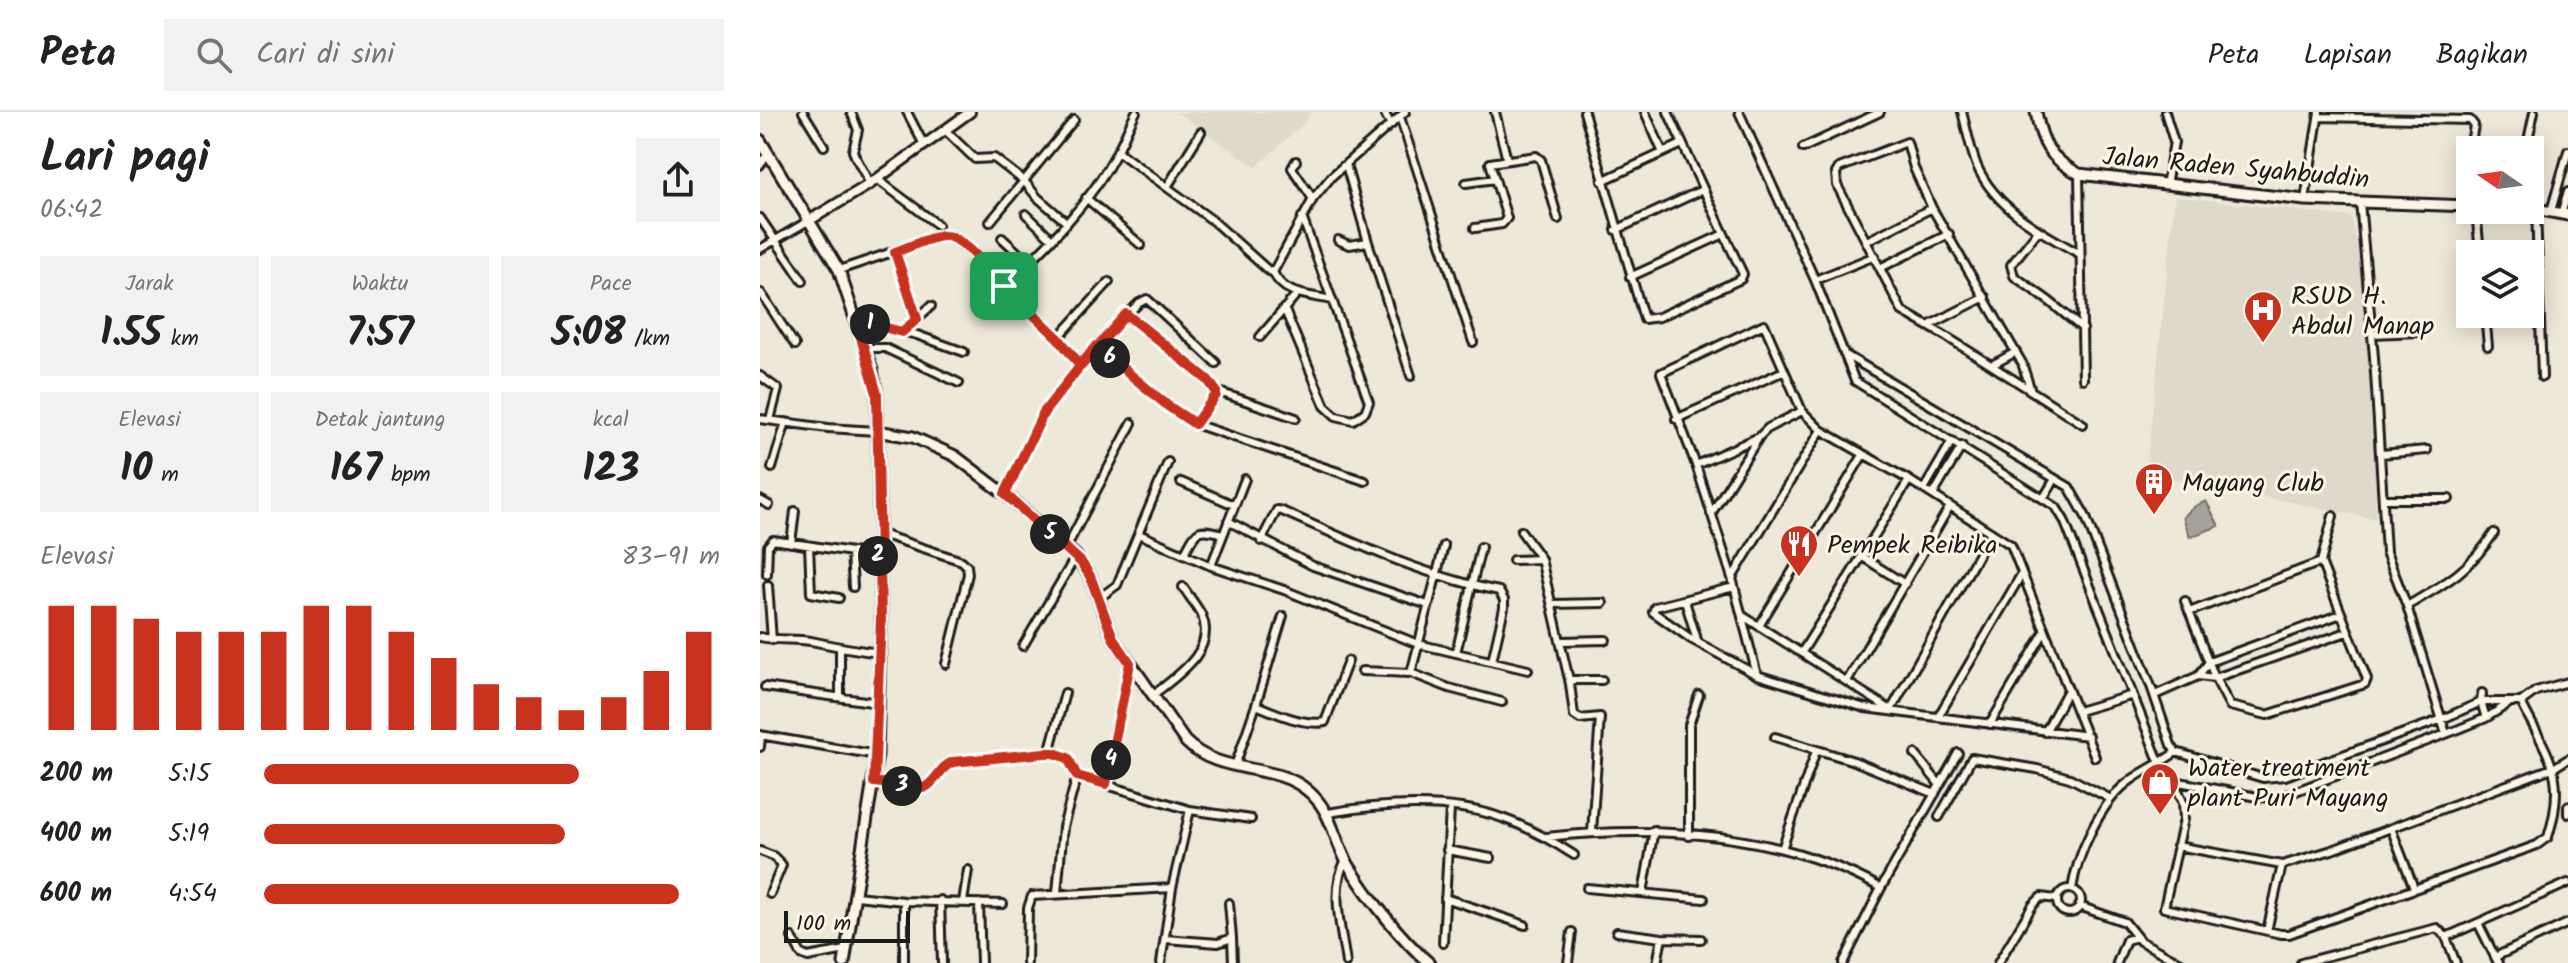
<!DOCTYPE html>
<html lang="id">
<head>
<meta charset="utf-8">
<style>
  body { margin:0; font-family:Kalam,sans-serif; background:#f2f2f2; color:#222; height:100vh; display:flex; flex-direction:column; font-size:30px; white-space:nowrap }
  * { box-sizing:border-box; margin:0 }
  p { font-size:26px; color:#767676 }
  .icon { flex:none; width:44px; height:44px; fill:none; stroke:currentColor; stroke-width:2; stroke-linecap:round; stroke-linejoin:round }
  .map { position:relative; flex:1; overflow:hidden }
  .sheet { display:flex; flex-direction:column; background:#fff; width:760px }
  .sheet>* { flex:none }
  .needle { width:52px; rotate:283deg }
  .controls { position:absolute; left:1696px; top:24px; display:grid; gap:16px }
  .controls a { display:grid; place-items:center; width:88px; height:88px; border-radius:0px; background:#fff; box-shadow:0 4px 20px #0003; font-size:40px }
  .scale { position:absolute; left:24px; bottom:20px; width:126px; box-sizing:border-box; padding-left:8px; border:4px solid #1c1c1c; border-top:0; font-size:22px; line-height:28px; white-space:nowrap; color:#1c1c1c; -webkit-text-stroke:6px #fcf5e5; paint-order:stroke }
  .pin { position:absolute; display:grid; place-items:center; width:68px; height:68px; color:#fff; margin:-34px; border-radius:16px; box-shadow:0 4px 12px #0006 }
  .km { position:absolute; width:40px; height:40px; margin:-20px; border-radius:50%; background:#222; color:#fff; font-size:22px; line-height:40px; text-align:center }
  .round { display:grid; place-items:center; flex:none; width:84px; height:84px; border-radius:0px; background:#f2f2f2 }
  .overview { display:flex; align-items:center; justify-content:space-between; height:136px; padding:0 40px }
  h1 { font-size:44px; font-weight:600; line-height:60px }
  .figures { display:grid; grid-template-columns:repeat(3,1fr); gap:12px; height:136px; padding:8px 40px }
  .figures div { display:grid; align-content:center; border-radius:0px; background:#f2f2f2; text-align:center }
  .figures b { font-size:40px; font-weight:600 }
  .figures small { font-size:22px; font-weight:400 }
  .figures p { font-size:22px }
  .chart { height:224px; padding:16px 40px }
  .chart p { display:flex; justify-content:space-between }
  .chart svg { width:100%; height:144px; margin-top:8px; stroke:#c8321e; stroke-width:6 }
  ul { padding:0 40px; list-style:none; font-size:26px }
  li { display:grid; grid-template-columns:128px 96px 1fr; align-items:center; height:60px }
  li i { height:20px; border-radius:10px; background:#c8321e }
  header { display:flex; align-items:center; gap:48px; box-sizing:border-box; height:112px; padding:0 40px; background:#fff; border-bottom:2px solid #e0e0e0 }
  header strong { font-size:38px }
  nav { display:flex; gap:44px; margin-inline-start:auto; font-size:28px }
  .search { width:560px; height:72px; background:#f2f2f2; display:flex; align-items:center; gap:20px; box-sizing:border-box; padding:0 28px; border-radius:0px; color:#767676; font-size:30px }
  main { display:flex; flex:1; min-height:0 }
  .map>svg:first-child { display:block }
  .built { fill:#ded9cb }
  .water { fill:#a7a299; stroke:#6f6c67; stroke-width:2 }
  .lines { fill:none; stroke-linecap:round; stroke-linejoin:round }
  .minor-casing { stroke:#1c1c1c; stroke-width:12 }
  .tertiary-casing { stroke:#1c1c1c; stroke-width:14 }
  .secondary-casing { stroke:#1c1c1c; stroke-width:15 }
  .minor { stroke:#fcf5e5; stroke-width:6 }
  .tertiary { stroke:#fcf5e5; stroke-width:8 }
  .secondary { stroke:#fcf5e5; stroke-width:9 }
  .route-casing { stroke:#fff; stroke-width:16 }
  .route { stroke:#c8321e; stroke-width:10 }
  .labels { text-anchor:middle; stroke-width:6; stroke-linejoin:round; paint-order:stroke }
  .street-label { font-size:26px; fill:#1c1c1c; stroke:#fcf5e5 }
  .poi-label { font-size:26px; fill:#1c1c1c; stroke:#fcf5e5; text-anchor:start }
</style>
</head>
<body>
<header>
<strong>Peta</strong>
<div class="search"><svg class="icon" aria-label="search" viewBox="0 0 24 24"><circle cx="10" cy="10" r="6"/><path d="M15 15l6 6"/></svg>Cari di sini</div>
<nav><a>Peta</a><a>Lapisan</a><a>Bagikan</a></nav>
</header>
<main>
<section class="sheet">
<div class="overview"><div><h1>Lari pagi</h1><p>06:42</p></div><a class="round"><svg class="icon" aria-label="share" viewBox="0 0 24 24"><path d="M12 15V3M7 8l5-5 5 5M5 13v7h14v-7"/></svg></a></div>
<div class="figures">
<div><p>Jarak</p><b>1.55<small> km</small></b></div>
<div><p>Waktu</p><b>7:57</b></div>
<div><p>Pace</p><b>5:08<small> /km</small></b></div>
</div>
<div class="figures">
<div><p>Elevasi</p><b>10<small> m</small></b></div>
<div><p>Detak jantung</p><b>167<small> bpm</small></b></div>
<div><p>kcal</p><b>123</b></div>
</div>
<div class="chart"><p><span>Elevasi</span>83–91 m</p>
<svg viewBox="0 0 160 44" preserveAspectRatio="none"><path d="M5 44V6M15 44V6M25 44V10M35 44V14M45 44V14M55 44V14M65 44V6M75 44V6M85 44V14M95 44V22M105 44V30M115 44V34M125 44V38M135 44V34M145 44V26M155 44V14"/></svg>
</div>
<ul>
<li><b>200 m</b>5:15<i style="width:69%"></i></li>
<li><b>400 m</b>5:19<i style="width:66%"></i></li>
<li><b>600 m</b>4:54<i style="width:91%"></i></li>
</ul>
</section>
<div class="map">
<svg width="1808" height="851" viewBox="0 0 1808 851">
  <rect width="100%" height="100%" fill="#eee8d9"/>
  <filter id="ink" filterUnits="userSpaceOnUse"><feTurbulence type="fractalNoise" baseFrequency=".0125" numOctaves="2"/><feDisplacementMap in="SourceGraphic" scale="16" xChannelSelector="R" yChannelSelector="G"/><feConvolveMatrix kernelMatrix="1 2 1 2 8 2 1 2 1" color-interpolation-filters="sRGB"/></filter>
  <g filter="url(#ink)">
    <path class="built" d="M416,0h136l-8,11 -48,44z
      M1415,84l176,21 9,45 14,163 2,94 -230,-45z"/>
    <path class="water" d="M1446,389l13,25 -29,11 -7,-20 12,-11z"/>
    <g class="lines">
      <defs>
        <path id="minor" d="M43,0l21,34
          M91,0l7,18 -5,21 2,5 15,28
          M147,0l17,33
          M624,0l7,13
          M735,0l12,48
          M824,0l60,207 15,-2 82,-38 2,-5 -19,-40
          M885,0l18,41
          M979,0l76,168 40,101 201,126 8,13 96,244 14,17 83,16 21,1 181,-69 27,-11 22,-14
          M1202,0c5,18 8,37 15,54 19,43 65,67 103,88
          M1405,0l9,30 -8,43
          M640,5l73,225
          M1558,5l152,3 4,5 -4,25
          M185,18l30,29 19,-1 30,23 13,16 30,26
          M1043,36l77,-36
          M1766,38l8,-38
          M357,39l95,69 57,51 4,1c10,24 37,23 59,28
          M536,49l-4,7 21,31
          M0,53l8,-12
          M586,53l22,77 43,134
          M1319,62l4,205
          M117,67l61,46
          M842,69l80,-37
          M706,71l29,-4
          M407,75l34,-55
          M326,86l55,47
          M1545,88l14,-88
          M1600,90l14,155 12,195 21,54 39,128
          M1701,94l9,-55
          M1776,97l6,168
          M1716,98l4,44
          M1791,99l17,-60
          M266,102l26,25
          M1801,102l7,-22
          M0,106l43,63
          M230,110l84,-102
          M715,116l27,-4 5,-6 -17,-55 46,-7 5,4 17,59
          M856,118l86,-40
          M1278,119l-27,34 3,11 35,25 34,28
          M242,126l27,25
          M578,128l11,5 19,-3
          M1107,129l65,-33
          M0,137l50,-29
          M135,140l22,67
          M1120,156l69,-34
          M79,158l101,-34 13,2 28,22 77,78 23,28
          M513,160l40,-73 19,-23 73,-64
          M870,165l94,-43 -56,-122
          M1055,168l60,-24
          M244,174c43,-39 86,-83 113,-134 7,-13 12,-27 19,-40
          M1,181l34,52
          M524,196l41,98 11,10 17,4 12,-8 4,-10 -67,-185
          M366,202l82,66 8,11 -2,9 -19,24
          M1725,202l3,32
          M96,208l61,15 47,17
          M1168,214l57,-29
          M142,220l29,-26
          M1612,222l47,-2
          M500,225l36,-42
          M298,226l51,-56
          M336,234l72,60 27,18 170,57
          M104,236h21l74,35
          M1084,242l225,133 16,28 67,174 19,56 5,7 87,26 22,-2 155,-56 41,-18h40l15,-11 32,-9
          M1232,253l24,-13
          M0,264l18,13 -8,31
          M456,279l80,27
          M1271,279l-9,-28 -90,-155 -18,-40 -7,-26 -68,26 -3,5 1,12 65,126 45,26 136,87
          M0,307l68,9 49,3
          M916,307l108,-48
          M1621,342l46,-4
          M936,353l63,-28 9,-9 34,-17
          M12,356l14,-46
          M421,370l53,23
          M1164,377l28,-48
          M245,382l39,-82 52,-66 43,-43 8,-4 69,64
          M1173,383l29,-49
          M1284,385l11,-18
          M1624,387h65
          M0,388l9,5
          M951,402l48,-77
          M468,409l85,45 115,39
          M761,419l20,28 29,125 4,31 6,4 20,-2 -8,115
          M118,421l84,28 5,5 1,8 -22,90
          M379,422l72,32 73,24 134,54 110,26
          M501,429l16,-31 5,1c70,31 141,65 217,80l5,9v8l-12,53
          M31,431l4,-32
          M49,434l2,47 28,5
          M684,434l-33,127 38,15 53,14
          M306,436l66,-125
          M91,440l2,35
          M424,442c13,-23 11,-28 39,-20
          M1101,444l44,28
          M753,448l28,-1
          M451,454l34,-87
          M7,462l1,-28 5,-6 105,16
          M972,466l89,-148
          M8,473l4,55
          M974,475l-79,20 -2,5 38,27 66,36 108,33 223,28
          M339,486l18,-13 51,-123
          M925,489l13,42
          M1425,489l30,77 15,28 37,9 98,-31 2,-5 -46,-117 12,-46
          M792,492l51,-1
          M1647,494c39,-23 61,-34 87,-73
          M1429,500l132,-50
          M983,504l148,94 100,-178
          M999,514l104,-171
          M0,525c17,4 34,1 51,4 23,5 45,9 69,12
          M800,529l46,-1
          M263,534l53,-90
          M1042,540l107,-172
          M696,541l25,-106
          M602,559l49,2
          M997,563l-25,-97 -36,-113 -35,-92 103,-49 38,87 19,19 88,50 102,65 84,212
          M1438,564l17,2 132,-46
          M809,568h33
          M1087,569l103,-175
          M5,575l114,16
          M1722,581l-1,9 5,16
          M393,583c24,-19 65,-45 48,-81 -5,-9 -12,-18 -18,-27
          M1395,583l43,-19 11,-14 132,-48
          M80,585v-49
          M496,593l27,-89
          M1318,599l55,-16
          M1178,605l83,-142
          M1230,612l55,-93
          M1285,620l23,-42
          M0,623l117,20
          M1015,625l79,24 81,33
          M0,635l1,-12
          M289,641l16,-60
          M1155,642l25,31
          M475,654l21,-61c19,8 48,21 69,17l23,-61
          M317,664l113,34 61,9
          M1414,669l9,21 1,17 -20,89 117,26h8l248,-89 11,-8c20,-63 0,-80 -27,-135
          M114,670l50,6c13,-6 15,-21 29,-26l91,-9h10l14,5 9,18 -14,51 -6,66
          M346,672l24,-121
          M1808,694v8
          M568,701c51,-9 124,-14 174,5 26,9 49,22 72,37
          M1179,705l33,-59 65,11 33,9 39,20
          M1631,716l23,60
          M929,724v-111l10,-30
          M786,725c112,-12 235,-5 335,51
          M1417,734l105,19 50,-15 223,-83 13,-8
          M1022,737l34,-98
          M687,738l44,8
          M0,739l13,5 9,9 -12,29
          M586,748c-17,28 -4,72 0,103
          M827,776l117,11
          M1297 789a12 12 0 1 1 24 0a12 12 0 1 1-24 0Z
          M1312,777c5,-34 28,-85 55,-106 15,-12 33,-19 49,-31
          M883,781l11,-63
          M96,784l48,5 99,3
          M685,786l80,27
          M180,788l2,63
          M144,789v62
          M203,790l5,-32
          M219,791l2,60
          M1319,794l46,16 15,19 41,22
          M1718,811l20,40
          M1507,819l15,-66
          M857,820l45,6
          M32,825l9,17 7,3 38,-7
          M1686,825l10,26
          M472,826l1,25
          M405,827l53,4 14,-5 -3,-35
          M683,831l7,-135
          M1735,845l73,-34
          M267,851l1,-55 4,-12 140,-8
          M401,851l11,-75 18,-78
          M808,851l4,-31
          M897,851l5,-25 39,1
          M1083,851l38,-75 77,-135
          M1238,851l35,-58 8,-8 15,2
          M1357,851l9,-23 11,-3
          M1541,851l136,-35 9,9 122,-54"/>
        <path id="tertiary" d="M50,108l60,-36 100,-72"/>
        <path id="secondary" d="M1276,0c6,32 13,46 43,62l226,26 165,6
          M0,28l79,130 33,100 5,24 4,224 -4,137 -33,208
          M1770,96l38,7
          M117,319l36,6 42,19 50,38 71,62 14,20 23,62 72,103c34,35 89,21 122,49 25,20 26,48 41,74 20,33 52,74 81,99"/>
      </defs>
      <use href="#minor" class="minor-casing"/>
      <use href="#tertiary" class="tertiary-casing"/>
      <use href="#secondary" class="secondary-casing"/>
      <use href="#minor" class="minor"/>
      <use href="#tertiary" class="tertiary"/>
      <use href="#secondary" class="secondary"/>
    </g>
  </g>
  <g class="lines" filter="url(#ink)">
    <defs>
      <path id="route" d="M244,174c-12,-13 -41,-50 -59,-50 -12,-1 -37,12 -50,16l22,67 -15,13 -46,-12 21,74 4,224 -7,164 50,6c13,-6 15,-21 29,-26l91,-9h10l14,5 9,18 29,8 24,-121 -17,-25 -23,-62 -9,-14 -76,-68 39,-82 52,-66 72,60 27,18 21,-29v-4l-8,-11 -82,-66 -45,52 -23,-28 -54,-52"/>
    </defs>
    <use href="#route" class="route-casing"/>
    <use href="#route" class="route"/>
  </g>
  <defs>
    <symbol id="hospital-pin" viewBox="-11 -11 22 30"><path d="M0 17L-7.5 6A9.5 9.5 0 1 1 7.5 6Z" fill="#c8321e" stroke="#fcf5e5"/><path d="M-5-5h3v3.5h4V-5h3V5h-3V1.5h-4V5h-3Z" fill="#fff"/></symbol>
    <symbol id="building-pin" viewBox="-11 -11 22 30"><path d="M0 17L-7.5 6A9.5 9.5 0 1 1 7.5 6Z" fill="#c8321e" stroke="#fcf5e5"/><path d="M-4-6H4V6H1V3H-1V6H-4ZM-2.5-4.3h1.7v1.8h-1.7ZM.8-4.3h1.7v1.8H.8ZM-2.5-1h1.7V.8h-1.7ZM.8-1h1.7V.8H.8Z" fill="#fff"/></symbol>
    <symbol id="restaurant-pin" viewBox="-11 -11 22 30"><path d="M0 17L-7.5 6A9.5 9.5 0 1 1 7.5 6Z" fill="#c8321e" stroke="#fcf5e5"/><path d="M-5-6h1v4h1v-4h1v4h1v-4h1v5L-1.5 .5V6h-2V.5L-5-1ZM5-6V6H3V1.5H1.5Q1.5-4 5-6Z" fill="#fff"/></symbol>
    <symbol id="shop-pin" viewBox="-11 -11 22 30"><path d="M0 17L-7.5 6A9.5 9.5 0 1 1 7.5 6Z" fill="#c8321e" stroke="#fcf5e5"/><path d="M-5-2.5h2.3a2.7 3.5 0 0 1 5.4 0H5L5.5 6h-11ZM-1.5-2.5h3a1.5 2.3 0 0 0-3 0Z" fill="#fff"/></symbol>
  </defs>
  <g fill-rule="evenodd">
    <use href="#hospital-pin" x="1481" y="176" width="44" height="60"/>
    <use href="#building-pin" x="1372" y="348" width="44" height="60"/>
    <use href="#restaurant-pin" x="1017" y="410" width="44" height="60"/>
    <use href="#shop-pin" x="1378" y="648" width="44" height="60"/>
  </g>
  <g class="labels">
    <g class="street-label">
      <text transform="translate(1476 55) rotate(5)" y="9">Jalan Raden Syahbuddin</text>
    </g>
    <g class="poi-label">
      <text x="1531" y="192">RSUD H.<tspan x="1531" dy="30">Abdul Manap</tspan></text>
      <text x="1422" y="379">Mayang Club</text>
      <text x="1067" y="441">Pempek Reibika</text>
      <text x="1428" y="664">Water treatment<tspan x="1428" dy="30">plant Puri Mayang</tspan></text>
    </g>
  </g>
</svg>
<div class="controls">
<a><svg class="needle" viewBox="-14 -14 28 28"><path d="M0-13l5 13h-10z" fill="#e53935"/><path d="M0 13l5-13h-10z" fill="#767676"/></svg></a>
<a><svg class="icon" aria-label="layers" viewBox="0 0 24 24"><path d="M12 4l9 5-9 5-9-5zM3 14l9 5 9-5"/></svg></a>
</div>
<div class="scale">100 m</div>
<div class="pin" style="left:244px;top:174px;background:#1e9e55"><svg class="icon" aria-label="arrive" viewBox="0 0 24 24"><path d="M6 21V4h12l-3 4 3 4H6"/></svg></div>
<b class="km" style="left:110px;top:212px">1</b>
<b class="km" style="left:118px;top:444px">2</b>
<b class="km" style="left:142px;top:674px">3</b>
<b class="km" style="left:351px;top:648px">4</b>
<b class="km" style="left:290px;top:422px">5</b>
<b class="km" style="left:350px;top:246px">6</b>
</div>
</main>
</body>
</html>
